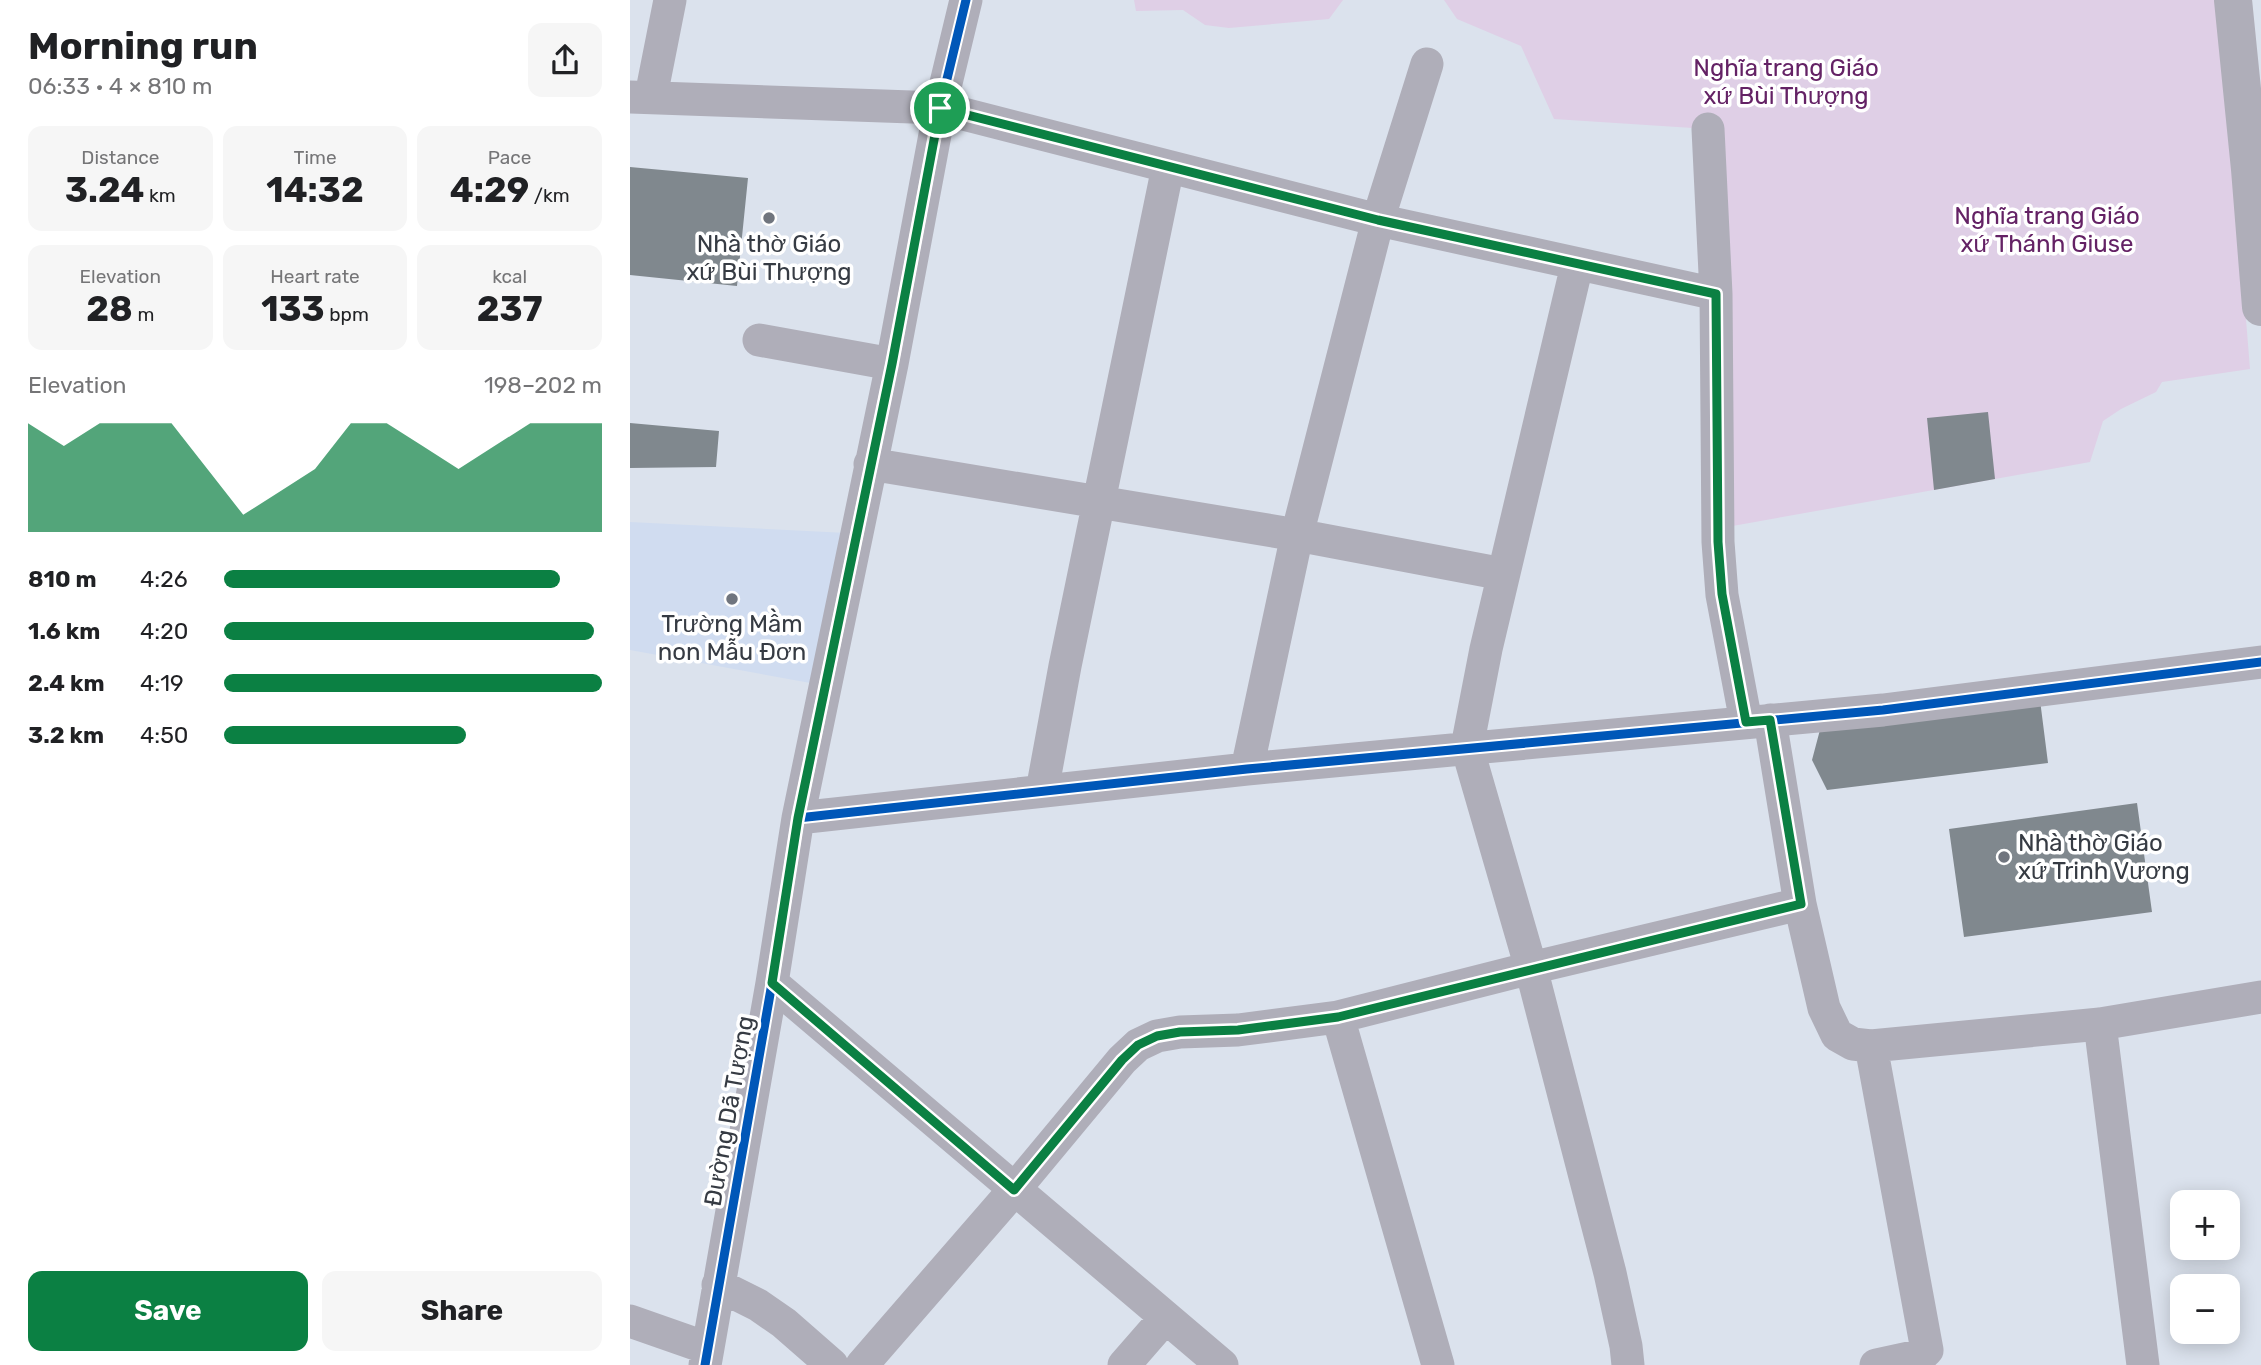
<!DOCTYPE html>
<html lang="en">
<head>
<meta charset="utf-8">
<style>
  body { margin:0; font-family:Rubik,sans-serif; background:#f6f6f6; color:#202124; height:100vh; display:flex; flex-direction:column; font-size:26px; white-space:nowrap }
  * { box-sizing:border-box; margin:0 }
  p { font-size:23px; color:#757577 }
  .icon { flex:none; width:38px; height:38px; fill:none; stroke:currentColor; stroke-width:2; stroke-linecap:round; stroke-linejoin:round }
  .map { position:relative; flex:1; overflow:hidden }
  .details { display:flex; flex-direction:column; background:#fff; width:630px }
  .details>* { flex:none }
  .controls { position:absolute; left:1540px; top:1190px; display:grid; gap:14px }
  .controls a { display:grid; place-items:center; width:70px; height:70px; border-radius:14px; background:#fff; box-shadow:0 4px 18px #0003; font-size:35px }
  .pin { position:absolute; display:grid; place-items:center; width:60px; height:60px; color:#fff; margin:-30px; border:4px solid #fff; border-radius:50%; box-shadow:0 2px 7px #0007 }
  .round { display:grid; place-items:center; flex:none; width:74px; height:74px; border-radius:14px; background:#f6f6f6 }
  .head { display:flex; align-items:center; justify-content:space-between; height:119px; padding:0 28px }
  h1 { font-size:38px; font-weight:700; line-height:52px }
  .stats { display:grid; grid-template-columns:repeat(3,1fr); gap:10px; height:119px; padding:7px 28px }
  .stats div { display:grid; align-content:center; border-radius:14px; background:#f6f6f6; text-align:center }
  .stats b { font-size:35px; font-weight:700 }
  .stats small { font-size:19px; font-weight:400 }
  .stats p { font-size:19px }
  .chart { height:196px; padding:14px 28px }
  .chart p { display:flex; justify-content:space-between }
  .chart svg { width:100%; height:126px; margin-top:7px; fill:#0b8043; opacity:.7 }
  .cta { display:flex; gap:14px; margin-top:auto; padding:14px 28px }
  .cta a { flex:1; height:80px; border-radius:14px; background:#0b8043; color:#fff; font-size:28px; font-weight:700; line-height:80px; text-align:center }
  .cta a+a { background:#f6f6f6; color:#202124 }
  ul { padding:0 28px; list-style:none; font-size:23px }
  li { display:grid; grid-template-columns:112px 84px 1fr; align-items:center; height:52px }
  li i { height:18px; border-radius:9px; background:#0b8043 }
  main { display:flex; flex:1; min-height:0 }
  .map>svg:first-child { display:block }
  .built { fill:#d0dcf0 }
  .green { fill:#dfcfe6 }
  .building { fill:#80888e }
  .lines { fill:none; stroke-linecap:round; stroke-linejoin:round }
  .minor { stroke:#afaeb9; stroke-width:33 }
  .tertiary { stroke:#afaeb9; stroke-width:38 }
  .cycleway-casing { stroke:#fff; stroke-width:13 }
  .cycleway { stroke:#0057b8; stroke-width:9 }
  .route-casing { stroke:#fff; stroke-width:14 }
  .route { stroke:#0b8043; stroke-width:9 }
  .poi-dot { fill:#70757e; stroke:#fff; stroke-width:2.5 }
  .labels { text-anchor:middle; stroke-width:7; stroke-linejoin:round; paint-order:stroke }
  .park-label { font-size:24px; fill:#642265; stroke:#fff }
  .poi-label { font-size:24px; fill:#363b43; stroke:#fff }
  .street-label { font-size:24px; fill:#363b43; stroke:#fff }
</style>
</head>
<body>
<main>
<section class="details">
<div class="head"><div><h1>Morning run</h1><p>06:33 · 4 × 810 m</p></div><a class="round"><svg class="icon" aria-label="share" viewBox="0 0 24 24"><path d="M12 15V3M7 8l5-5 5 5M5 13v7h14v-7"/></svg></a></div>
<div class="stats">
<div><p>Distance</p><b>3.24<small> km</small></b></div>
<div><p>Time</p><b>14:32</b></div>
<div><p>Pace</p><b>4:29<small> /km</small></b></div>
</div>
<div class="stats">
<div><p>Elevation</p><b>28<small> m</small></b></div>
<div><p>Heart rate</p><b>133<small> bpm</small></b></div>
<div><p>kcal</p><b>237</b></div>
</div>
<div class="chart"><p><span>Elevation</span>198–202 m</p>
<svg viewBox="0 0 160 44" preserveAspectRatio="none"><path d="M0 44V6L10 14L20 6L30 6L40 6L50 22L60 38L70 30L80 22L90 6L100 6L110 14L120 22L130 14L140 6L150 6L160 6V44z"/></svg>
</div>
<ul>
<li><b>810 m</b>4:26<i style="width:89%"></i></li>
<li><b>1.6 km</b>4:20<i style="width:98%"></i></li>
<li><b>2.4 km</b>4:19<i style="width:100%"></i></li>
<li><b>3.2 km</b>4:50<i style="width:64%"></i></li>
</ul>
<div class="cta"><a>Save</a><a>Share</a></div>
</section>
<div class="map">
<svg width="1631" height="1365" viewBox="0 0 1631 1365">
  <rect width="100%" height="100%" fill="#dbe2ed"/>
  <path class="built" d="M0,522l217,11 -31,151 -186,-34z"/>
  <path class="green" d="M504,0h209l-14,19 -100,9 -24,-3 -22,-15 -47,1z
    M814,0h772l18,170 16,199 -88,13 -6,10 -35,17 -18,12 -13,41 -363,65 -19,-398 -154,-10 -33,-73 -64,-27z"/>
  <path class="building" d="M0,167l118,11 -11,108 -107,-11z
    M1358,412l7,67 -61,11 -7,-72z
    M0,423l89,8 -3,36 -86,1z
    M1410,700l8,63 -221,27 -15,-30 9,-34z
    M1507,803l15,109 -188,25 -15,-108z"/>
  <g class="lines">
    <path class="minor" d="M21,96l19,-96
      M0,97l310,11 438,112 338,74
      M1078,129l8,165 2,248 4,53 24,127
      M947,265l-91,384 -19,98 64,221 79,305 16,73 2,19
      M129,340l133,24
      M240,464l427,71 206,39
      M1140,720l30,184 24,104 13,27 16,9 18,2 229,-22 161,-27
      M617,769l50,-234 81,-315 49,-156
      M412,791l23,-125 103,-499
      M168,818l449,-49 636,-59 378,-48
      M142,983l450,382
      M708,1017l100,348
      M1470,1024l43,341
      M1241,1046l56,304 -5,5 -46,10
      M88,1285l40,20 26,18 48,42
      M0,1321l77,27
      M75,1365l67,-382 26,-165 94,-454 48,-256 26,-108
      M232,1365l152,-175 108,-130 16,-15 19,-9 23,-4 58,-2 100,-13 193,-49 269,-64
      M494,1365l41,-47"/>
    <path class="tertiary" d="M1603,0l17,169 11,138"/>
    <defs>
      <path id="cycleway" d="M168,818l449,-49 636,-59 378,-48
        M75,1365l67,-382 26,-165 94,-454 48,-256 26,-108"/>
    </defs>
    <use href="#cycleway" class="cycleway-casing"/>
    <use href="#cycleway" class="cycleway"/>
  </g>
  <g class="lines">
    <defs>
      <path id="route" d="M310,108l438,112 338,74 2,248 4,52 24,128 24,-2 31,184 -463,113 -100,13 -58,2 -23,4 -19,9 -16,15 -108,130 -242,-207 26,-165 94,-454z"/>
    </defs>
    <use href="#route" class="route-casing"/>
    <use href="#route" class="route"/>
  </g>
  <g class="poi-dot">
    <circle cx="139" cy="218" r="7"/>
    <circle cx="102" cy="599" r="7"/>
    <circle cx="1374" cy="857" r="7"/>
  </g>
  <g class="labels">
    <g class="park-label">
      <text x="1156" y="76">Nghĩa trang Giáo<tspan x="1156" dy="28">xứ Bùi Thượng</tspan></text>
      <text x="1417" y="224">Nghĩa trang Giáo<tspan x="1417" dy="28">xứ Thánh Giuse</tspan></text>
    </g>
    <g class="poi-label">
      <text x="139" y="252">Nhà thờ Giáo<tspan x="139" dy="28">xứ Bùi Thượng</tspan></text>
      <text x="102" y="632">Trường Mầm<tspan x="102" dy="28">non Mẫu Đơn</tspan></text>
      <text x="1388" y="851" text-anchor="start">Nhà thờ Giáo<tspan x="1388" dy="28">xứ Trinh Vương</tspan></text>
    </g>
    <g class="street-label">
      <text transform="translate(99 1111) rotate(-80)" y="8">Đường Dã Tượng</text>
    </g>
  </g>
</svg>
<div class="controls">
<a>+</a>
<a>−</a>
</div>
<div class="pin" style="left:310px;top:108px;background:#1e9e55"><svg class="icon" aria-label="arrive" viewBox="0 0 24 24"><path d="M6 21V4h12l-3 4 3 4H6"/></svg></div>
</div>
</main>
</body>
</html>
